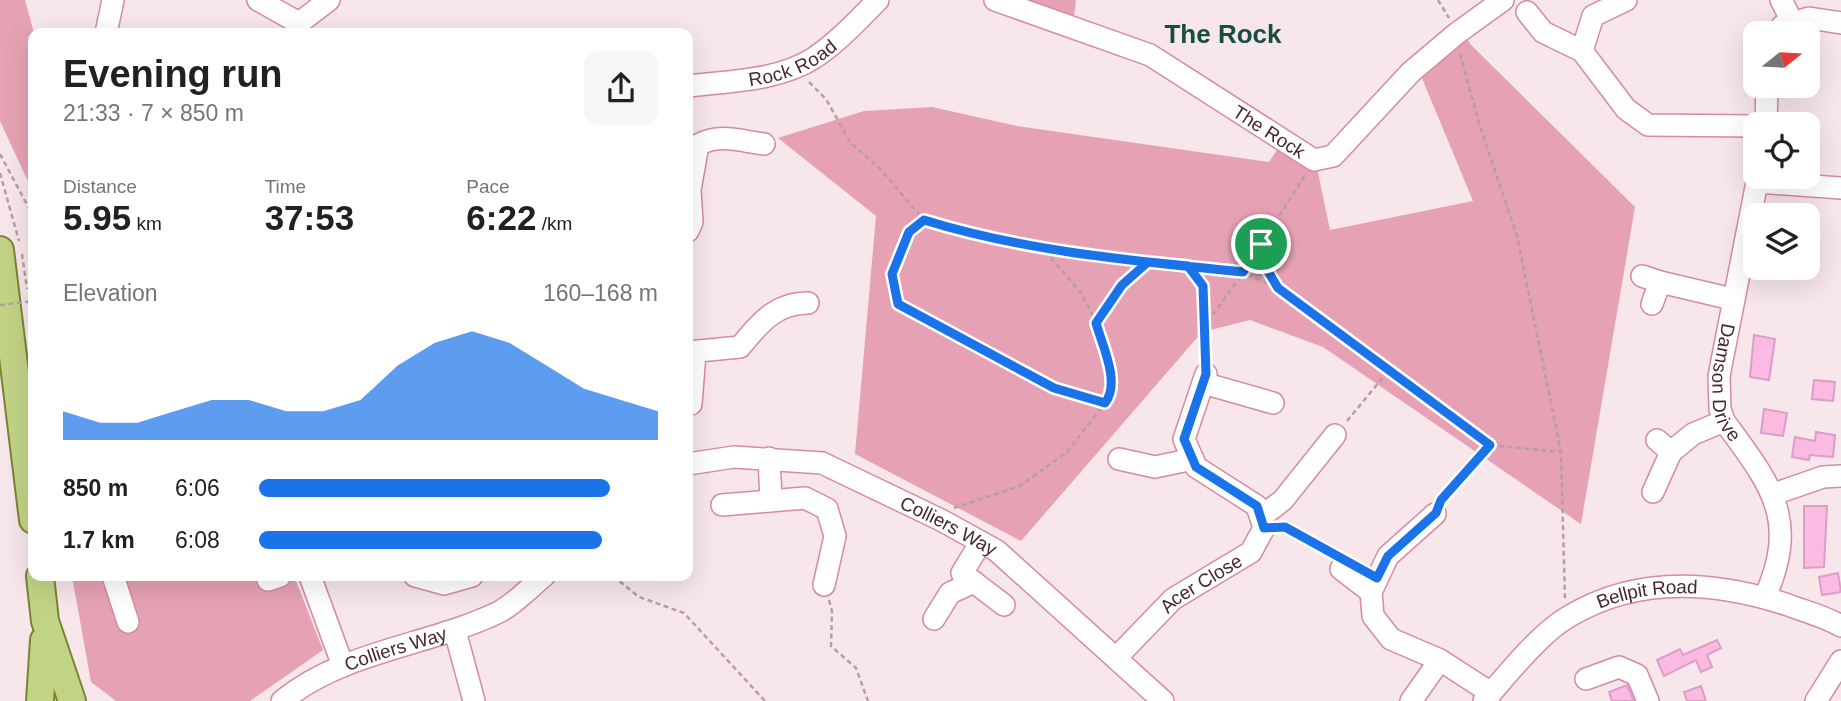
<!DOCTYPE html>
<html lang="en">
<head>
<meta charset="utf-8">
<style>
  body { margin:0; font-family:Helvetica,sans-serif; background:#f6f6f6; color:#202124; height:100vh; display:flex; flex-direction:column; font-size:26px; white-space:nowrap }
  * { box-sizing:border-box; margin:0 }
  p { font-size:23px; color:#757577 }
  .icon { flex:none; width:38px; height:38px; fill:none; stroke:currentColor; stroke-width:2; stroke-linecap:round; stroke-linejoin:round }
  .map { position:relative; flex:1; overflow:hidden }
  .sheet { position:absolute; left:28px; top:28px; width:665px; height:553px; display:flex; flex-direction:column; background:#fff; border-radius:14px; box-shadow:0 7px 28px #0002 }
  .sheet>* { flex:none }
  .needle { width:46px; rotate:72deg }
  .controls { position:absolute; left:1743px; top:21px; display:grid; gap:14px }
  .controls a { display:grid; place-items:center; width:77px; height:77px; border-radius:14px; background:#fff; box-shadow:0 7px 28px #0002; font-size:35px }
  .pin { position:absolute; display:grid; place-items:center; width:60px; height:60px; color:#fff; margin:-30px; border:4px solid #fff; border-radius:50%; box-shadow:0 2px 7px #0007 }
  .round { display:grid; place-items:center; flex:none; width:74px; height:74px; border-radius:14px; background:#f6f6f6 }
  .head { display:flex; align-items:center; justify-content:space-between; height:119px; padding:0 35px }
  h1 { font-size:38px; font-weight:800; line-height:52px }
  .stats { display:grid; grid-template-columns:repeat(3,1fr); gap:10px; height:119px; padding:7px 35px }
  .stats div { display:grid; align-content:center }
  .stats b { font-size:35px; font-weight:800 }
  .stats small { font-size:19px; font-weight:400 }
  .stats p { font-size:19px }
  .chart { height:196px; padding:14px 35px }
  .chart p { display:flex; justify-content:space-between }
  .chart svg { width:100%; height:126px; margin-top:7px; fill:#1a73e8; opacity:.7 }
  ul { padding:0 35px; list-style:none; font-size:23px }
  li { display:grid; grid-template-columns:112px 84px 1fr; align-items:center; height:52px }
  li i { height:18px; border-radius:9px; background:#1a73e8 }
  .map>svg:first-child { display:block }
  .green { fill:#e6a2b4 }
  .building { fill:#fabae2; stroke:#de9cc6; stroke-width:2 }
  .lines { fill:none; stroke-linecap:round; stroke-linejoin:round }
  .minor-casing { stroke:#d68ba0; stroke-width:24 }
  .major-casing { stroke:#7c8434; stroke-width:30 }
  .path { stroke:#b59ea4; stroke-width:2.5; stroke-dasharray:5 3.5; stroke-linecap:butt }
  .minor { stroke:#fff; stroke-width:21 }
  .major { stroke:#c2d386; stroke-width:26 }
  .path-bridge { stroke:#b59ea4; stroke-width:2.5; stroke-dasharray:5 3.5; stroke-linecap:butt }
  .route-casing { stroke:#fff; stroke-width:14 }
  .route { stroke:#1a73e8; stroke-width:9 }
  .labels { text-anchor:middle; stroke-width:6; stroke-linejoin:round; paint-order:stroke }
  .street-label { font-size:19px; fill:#462730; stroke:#f7e6ea }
  .district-label { font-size:26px; font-weight:bold; fill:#144e45; stroke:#f7e6ea }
</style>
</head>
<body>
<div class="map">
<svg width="1841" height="701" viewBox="0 0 1841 701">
  <rect width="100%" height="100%" fill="#f7e6ea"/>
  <path class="green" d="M0,0h25l9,33 -1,159 -33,-71z
    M1027,0h49l-2,16z
    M1463,32l8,13 164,162 -54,317 -258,-177 -73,-27 -48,12 -181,209 -166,-87 21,-238 -98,-78 86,-27 68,-4 85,19 252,36 18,-27 26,14 17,81 143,-29 -54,-130z
    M72,576h222l29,74 -73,51h-134l-25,-19z"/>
  <path class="building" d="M1754,335l21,4 -6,41 -19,-3z
    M1814,380l21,2 -2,19 -21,-2z
    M1764,409l23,4 -4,23 -22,-3z
    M1816,432l19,3 -2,22 -23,-2 -1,5 -17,-3 3,-20 20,4z
    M1804,506h23l-3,61 -20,1z
    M1838,573l3,19 -19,3 -3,-18z
    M1717,640l4,8 -14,7 5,12 -11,5 -5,-12 -32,16 -7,-16 23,-11 3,6z
    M1627,685l7,16h-22l-3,-9z
    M1701,686l5,15h-19l-3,-9z"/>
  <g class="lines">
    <defs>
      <g id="minor">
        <path d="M258,0l41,23"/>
        <path id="s1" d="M995,0l155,55 164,105 19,-4 78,-84 45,-38 47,-34"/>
        <path d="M1781,0l12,23"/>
        <path d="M1527,12l16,20 39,19 44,58 22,16 107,1"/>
        <path d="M106,33l7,-33"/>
        <path d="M300,33l-1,-10 30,-23"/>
        <path d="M1778,33l4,-7 27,-8 32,5"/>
        <path d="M1582,51l11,-35 33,-16"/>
        <path id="s2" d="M688,86c41,-5 90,-5 126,-28 24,-16 44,-38 64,-58"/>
        <path d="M1766,124l1,-38"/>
        <path id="s3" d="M1758,177l-39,199 1,33 4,12c46,63 76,97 41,176"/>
        <path d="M1757,182l84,6"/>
        <path d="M688,231l4,-9 -2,-32 8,-45c22,-12 42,-4 66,-1"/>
        <path d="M1642,276l18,6 -8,22"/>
        <path d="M1660,282l72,17"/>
        <path d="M688,352l52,-5c19,-23 35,-44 68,-44"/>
        <path d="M1203,383l70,20"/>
        <path d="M691,404l4,-51"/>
        <path d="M1671,452l22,-18 31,-13"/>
        <path d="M769,458l2,42"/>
        <path d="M1119,459l36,8 38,-8"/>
        <path id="s4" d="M688,464l46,-7 88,6 119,57 56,31 166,150"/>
        <path d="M1653,492l18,-40 -14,-12"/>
        <path d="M1774,494l49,-17 18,-1"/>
        <path d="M722,505l83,-7 22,11 8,27 -11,49"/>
        <path d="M1435,514l-47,42 -17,36 2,24 18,23 49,21 51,33"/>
        <path d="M1261,517l22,-17 52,-65"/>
        <path d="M981,542l-19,31 42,32"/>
        <path d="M1341,569l30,23"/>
        <path d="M113,576l15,46"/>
        <path d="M310,576l33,90"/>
        <path d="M415,576l29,8 28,-8"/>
        <path d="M268,580l12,-4"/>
        <path d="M934,619l16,-26 24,-11"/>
        <path d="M455,631l19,70"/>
        <path id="s5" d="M1116,658l57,-59 78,-47 13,-24 -7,-22 -61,-39 -12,-28 22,-65"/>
        <path d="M1586,679l33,-12 18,8 11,26"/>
        <path id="s6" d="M282,701c61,-50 145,-55 215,-88 17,-8 32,-25 47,-37"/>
        <path d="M1411,701l29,-41"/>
        <path id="s7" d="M1484,701c23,-26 55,-67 84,-84 69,-42 149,-36 223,-11 16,6 35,11 50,20"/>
        <path d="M1816,701l25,-40"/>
      </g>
      <path id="major" d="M0,250l33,270
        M40,576l5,45 27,80
        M40,701l4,-61"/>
    </defs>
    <use href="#minor" class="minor-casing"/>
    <use href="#major" class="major-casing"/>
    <path class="path" d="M1438,0l11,18
      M1460,54l19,69 38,113 44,216 4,148
      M809,82l17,17 24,43 30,27 44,51 43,13 73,12 203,28 35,15 212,157 71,7
      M0,154l33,62
      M0,173l19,68
      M924,220c-30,24 -33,49 -26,84l156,84 51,15
      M1262,246l4,22 12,20
      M22,254l5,35
      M1188,266l15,20 3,38
      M1096,322l26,-37 26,-23
      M1206,355v-31l37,-51 62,-98
      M1347,421l42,-51
      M1443,498l47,-52
      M954,508l66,-22 47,-34 44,-57v-17l-15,-56 -15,-29 -41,-48
      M1282,527l52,27
      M613,576l26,21 45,16 81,88
      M829,600l3,11 -1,35 25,22 12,33"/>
    <use href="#minor" class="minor"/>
    <use href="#major" class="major"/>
    <path class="path-bridge" d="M0,305l33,-4"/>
  </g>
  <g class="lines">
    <defs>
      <path id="route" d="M1261,244l-18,28c-106,-11 -216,-20 -319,-52l-15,12 -17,42 6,30 156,84 51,15c16,-20 -3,-58 -9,-80l26,-38 26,-23 40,4 15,20 3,88 -22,65 12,28 61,39 7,22 21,-1 92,51 11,-22 48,-43 5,-13 49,-55 -212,-157 -12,-20 -5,-24"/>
    </defs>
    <use href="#route" class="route-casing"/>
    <use href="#route" class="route"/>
  </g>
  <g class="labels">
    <g class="street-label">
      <text dy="7" stroke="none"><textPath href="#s2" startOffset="108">Rock Road</textPath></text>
      <text dy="7" stroke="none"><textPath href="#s1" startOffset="306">The Rock</textPath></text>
      <text dy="7" stroke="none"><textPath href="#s3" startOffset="210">Damson Drive</textPath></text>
      <text dy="7" stroke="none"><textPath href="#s4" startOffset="276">Colliers Way</textPath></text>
      <text dy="7" stroke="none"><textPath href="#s5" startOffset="114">Acer Close</textPath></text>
      <text dy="7" stroke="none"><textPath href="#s7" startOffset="203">Bellpit Road</textPath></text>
      <text dy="7" stroke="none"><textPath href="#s6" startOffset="126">Colliers Way</textPath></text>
    </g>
    <g class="district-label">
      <text x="1223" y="43">The Rock</text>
    </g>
  </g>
</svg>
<div class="controls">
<a><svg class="needle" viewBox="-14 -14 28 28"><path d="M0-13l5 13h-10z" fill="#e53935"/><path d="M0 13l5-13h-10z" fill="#757577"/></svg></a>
<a><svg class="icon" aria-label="locate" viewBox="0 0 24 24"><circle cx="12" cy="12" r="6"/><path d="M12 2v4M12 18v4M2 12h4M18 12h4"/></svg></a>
<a><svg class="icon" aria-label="layers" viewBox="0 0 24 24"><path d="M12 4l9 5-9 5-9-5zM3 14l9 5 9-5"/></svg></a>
</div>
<div class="pin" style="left:1261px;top:244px;background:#1e9e55"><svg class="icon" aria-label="arrive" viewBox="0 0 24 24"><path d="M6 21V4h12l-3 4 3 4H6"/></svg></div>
<section class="sheet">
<div class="head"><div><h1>Evening run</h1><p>21:33 · 7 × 850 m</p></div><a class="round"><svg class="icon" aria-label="share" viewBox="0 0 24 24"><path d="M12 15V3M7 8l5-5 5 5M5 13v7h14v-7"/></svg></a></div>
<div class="stats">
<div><p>Distance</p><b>5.95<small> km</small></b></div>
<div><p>Time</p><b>37:53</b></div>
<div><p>Pace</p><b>6:22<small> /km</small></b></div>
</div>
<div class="chart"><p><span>Elevation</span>160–168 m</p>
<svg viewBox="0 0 160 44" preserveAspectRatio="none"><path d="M0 44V34L10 38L20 38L30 34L40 30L50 30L60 34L70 34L80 30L90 18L100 10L110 6L120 10L130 18L140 26L150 30L160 34V44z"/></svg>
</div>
<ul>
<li><b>850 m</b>6:06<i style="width:88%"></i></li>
<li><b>1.7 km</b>6:08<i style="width:86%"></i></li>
</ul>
</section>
</div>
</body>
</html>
